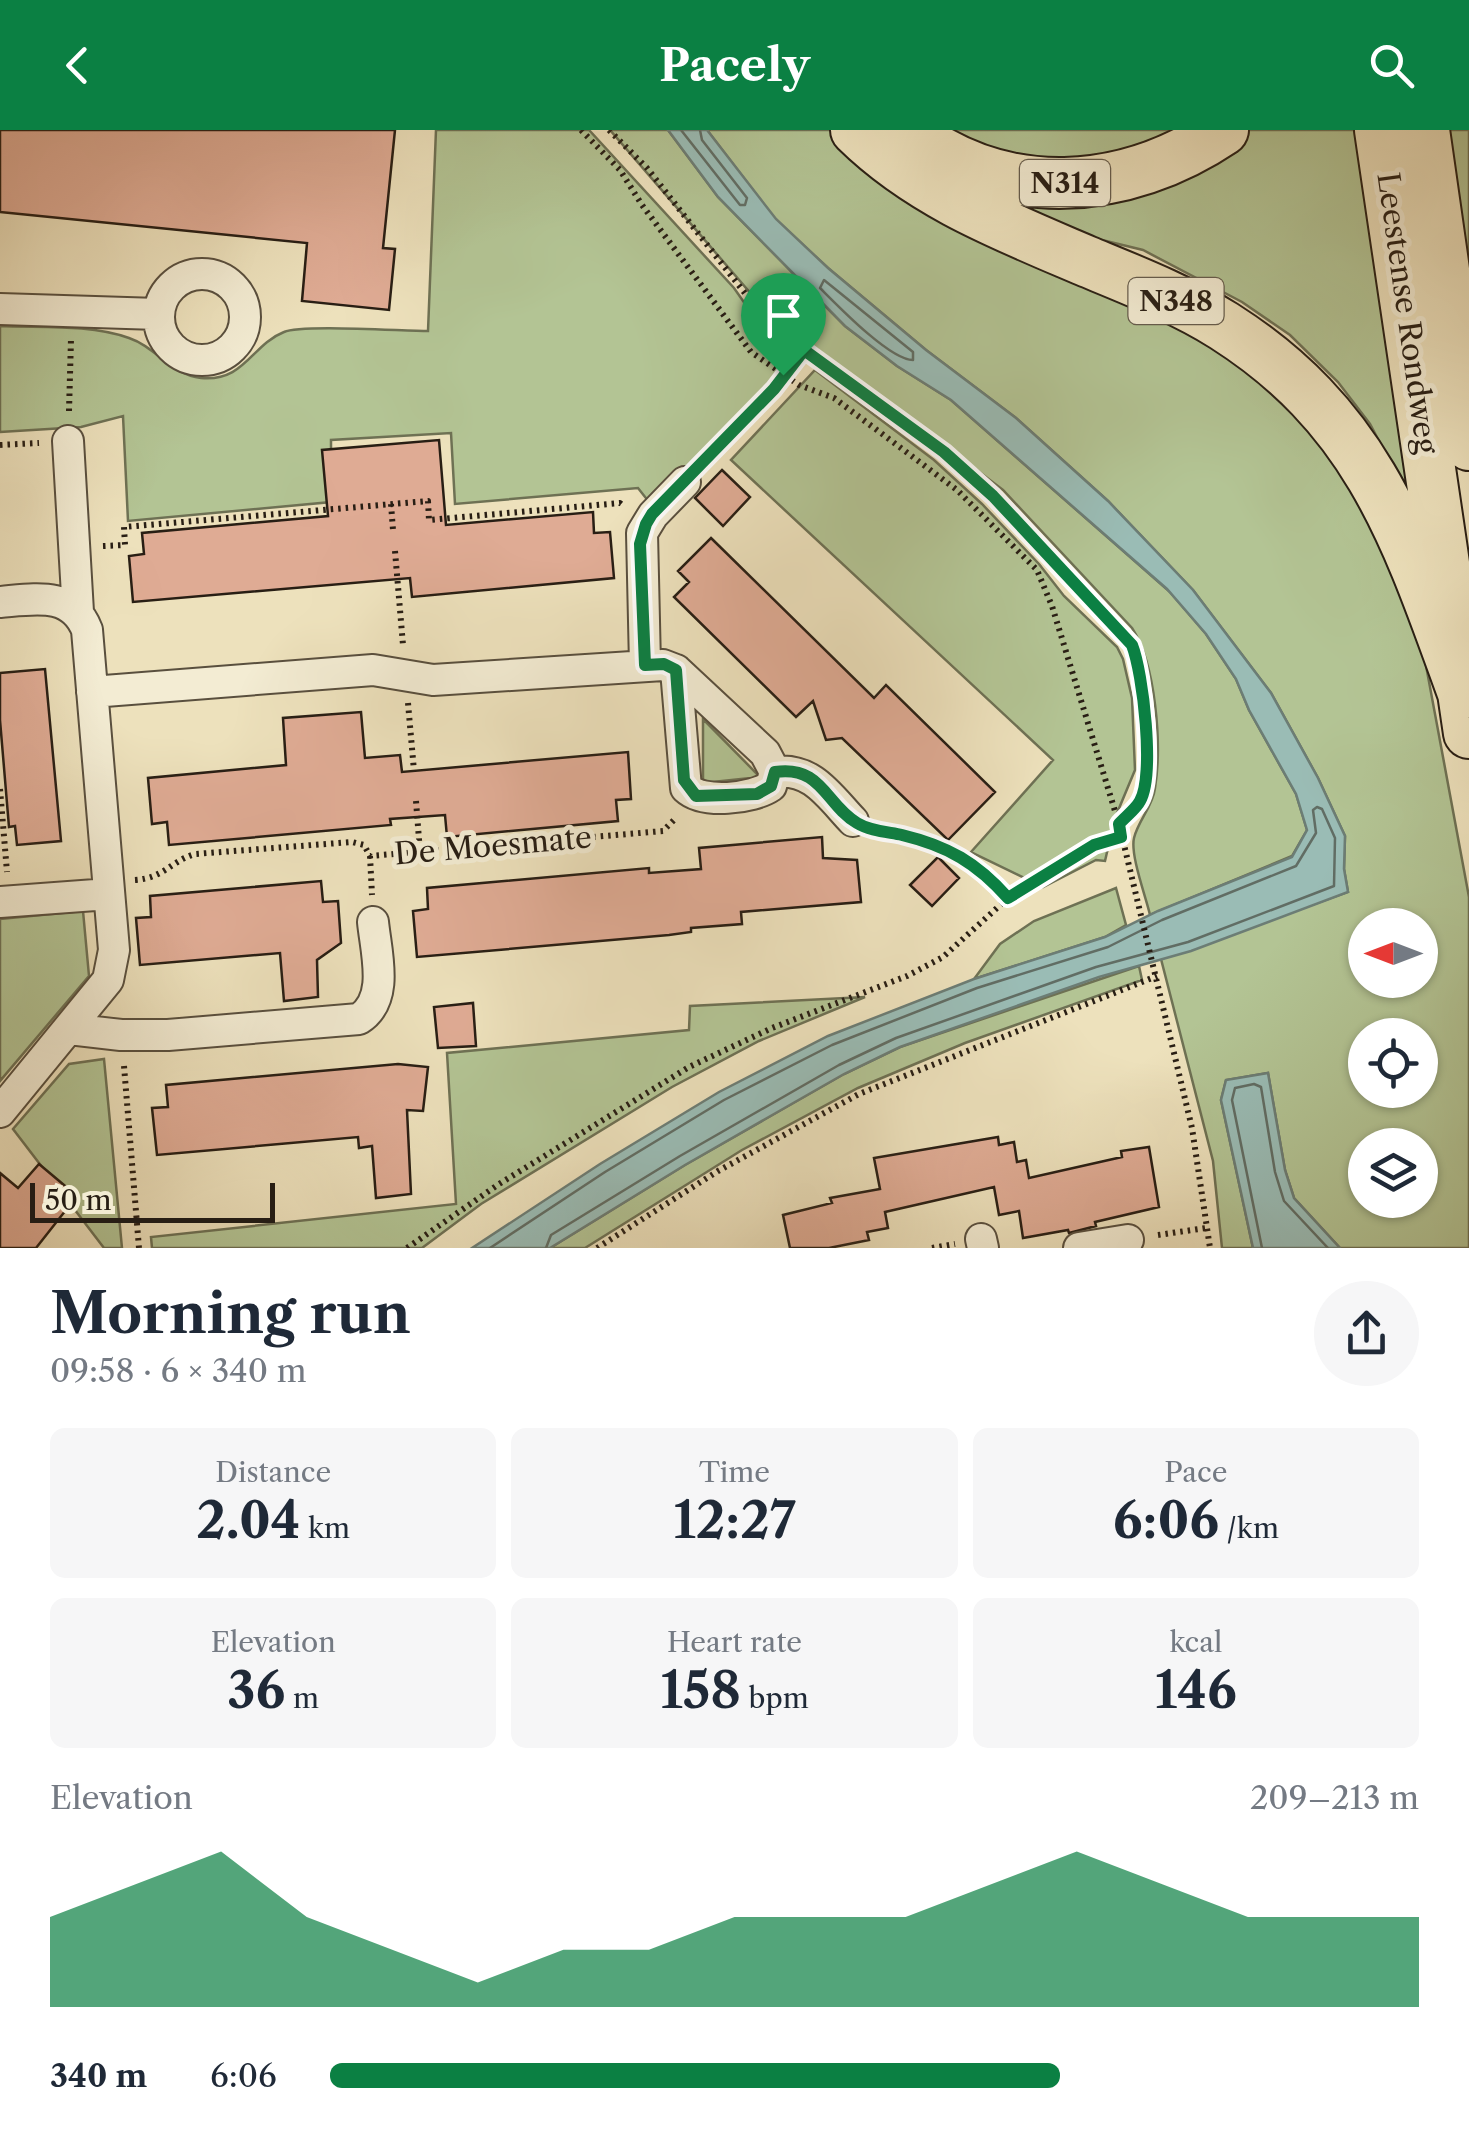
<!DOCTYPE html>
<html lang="en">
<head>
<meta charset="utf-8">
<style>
  body { margin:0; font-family:"Libre Caslon Text",serif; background:#f6f6f7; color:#1f2937; height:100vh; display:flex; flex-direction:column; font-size:38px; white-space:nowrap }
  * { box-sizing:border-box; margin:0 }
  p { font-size:32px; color:#747a83 }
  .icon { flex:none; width:55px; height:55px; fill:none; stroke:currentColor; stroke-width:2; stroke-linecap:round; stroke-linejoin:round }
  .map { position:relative; height:1118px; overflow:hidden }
  .side { display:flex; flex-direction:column; background:#fff; flex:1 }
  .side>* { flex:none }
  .needle { width:65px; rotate:270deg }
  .controls { position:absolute; left:1348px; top:778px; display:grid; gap:20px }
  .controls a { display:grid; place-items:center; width:90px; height:90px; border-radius:50%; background:#fff; box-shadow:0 2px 8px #0004; font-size:50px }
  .scale { position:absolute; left:30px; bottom:25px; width:245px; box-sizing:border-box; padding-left:10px; border:5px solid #281e14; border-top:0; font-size:28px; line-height:35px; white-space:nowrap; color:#281e14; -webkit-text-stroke:8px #f3ecd3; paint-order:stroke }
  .pin { position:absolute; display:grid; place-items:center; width:85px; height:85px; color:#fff; margin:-102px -42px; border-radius:50% 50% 50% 0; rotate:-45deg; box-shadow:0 0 10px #0007 }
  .pin .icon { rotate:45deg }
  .round { display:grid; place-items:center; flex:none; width:105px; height:105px; border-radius:52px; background:#f6f6f7 }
  .headline { display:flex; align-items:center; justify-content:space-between; height:170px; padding:0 50px }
  h1 { font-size:55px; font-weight:800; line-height:75px }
  .stats { display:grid; grid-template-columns:repeat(3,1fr); gap:15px; height:170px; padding:10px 50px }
  .stats div { display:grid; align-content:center; border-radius:15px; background:#f6f6f7; text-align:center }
  .stats b { font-size:50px; font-weight:800 }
  .stats small { font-size:28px; font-weight:400 }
  .stats p { font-size:28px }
  .chart { height:280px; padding:20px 50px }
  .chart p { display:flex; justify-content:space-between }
  .chart svg { width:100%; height:180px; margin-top:10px; fill:#0b8043; opacity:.7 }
  ul { padding:0 50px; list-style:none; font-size:32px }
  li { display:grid; grid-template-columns:160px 120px 1fr; align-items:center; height:75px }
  li i { height:25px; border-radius:12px; background:#0b8043 }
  header { display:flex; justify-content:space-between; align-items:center; height:130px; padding:0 50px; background:#0b8043; color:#fff; font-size:45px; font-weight:800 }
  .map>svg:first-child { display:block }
  .green { fill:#b3c494; stroke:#6e7154; stroke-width:2.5; fill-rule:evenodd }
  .water { fill:#9abcb5; stroke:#6c7d75; stroke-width:2.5 }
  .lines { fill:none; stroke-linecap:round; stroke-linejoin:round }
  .shore { stroke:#616d64; stroke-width:2.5 }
  .building { fill:#dfab94; stroke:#281e14; stroke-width:2.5 }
  .street-casing { stroke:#594f3e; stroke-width:34 }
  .primary-casing { stroke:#281e14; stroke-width:54 }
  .path { stroke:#281e14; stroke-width:6; stroke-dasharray:2.5 5; stroke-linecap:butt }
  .street { stroke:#f3ecd3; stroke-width:30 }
  .primary { stroke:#ede1bc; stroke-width:50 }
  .route-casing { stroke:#fff; stroke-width:20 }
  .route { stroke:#0b8043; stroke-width:12 }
  .labels { text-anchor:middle; stroke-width:10; stroke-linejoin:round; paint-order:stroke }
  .shield { fill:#f3ecd3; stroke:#655c4d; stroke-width:2.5 }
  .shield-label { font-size:28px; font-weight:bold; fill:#281e14 }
  .street-label { font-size:30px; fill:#281e14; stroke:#f3ecd3 }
</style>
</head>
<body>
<header><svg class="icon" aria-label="back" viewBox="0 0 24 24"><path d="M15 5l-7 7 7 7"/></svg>Pacely<svg class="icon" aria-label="search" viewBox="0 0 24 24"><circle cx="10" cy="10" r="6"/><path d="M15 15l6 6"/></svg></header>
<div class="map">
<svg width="1469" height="1118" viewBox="0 0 1469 1118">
  <rect width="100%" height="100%" fill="#ede1bc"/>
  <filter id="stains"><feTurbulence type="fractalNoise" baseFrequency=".002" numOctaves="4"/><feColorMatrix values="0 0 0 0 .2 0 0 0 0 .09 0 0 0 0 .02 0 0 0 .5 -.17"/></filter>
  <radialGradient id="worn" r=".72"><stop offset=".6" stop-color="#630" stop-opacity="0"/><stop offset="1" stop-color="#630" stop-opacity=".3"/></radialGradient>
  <path class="green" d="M436,0h153l145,158 30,43 29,26 -89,93 -55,52 -11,-14 -183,16 -4,-71 -120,7v62l-203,19 -5,-105 -42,11 -81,5v-106c41,2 89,-2 129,12 27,9 42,37 72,40 44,4 50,-33 83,-46 17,-8 118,-1 144,-1z
    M610,0h58l50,67 127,129 52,40 54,34 219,192 36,42 30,45 13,31 47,84 11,36 -15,26 -142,59c-4,-18 -20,-60 -16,-77 4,-17 19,-32 21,-50 7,-44 1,-123 -23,-160l-129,-138 -186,-141 -40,-25z
    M707,0h132l394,219 123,131 66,164 47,253v351h-129l-46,-50 -9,-28 -17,-97 -42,7 -5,20 32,148h-31l-9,-87 -52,-202 187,-67 -4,-23 1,-33 -27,-58 -47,-85 -78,-103 -85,-89 -92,-83 -90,-68 -98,-82 -53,-49zM1365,795h55v55h-55zM1365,905h55v55h-55zM1365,1015h55v55h-55z
    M927,0h274l-161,40z
    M1243,0h127l58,404 -58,-110 -32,-42 -48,-47 -48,-33 -99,-52 -135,-33 11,-25z
    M1436,0h33v222z
    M815,240l119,90 48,44 57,60 25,32 53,51 6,12 9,39 3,72 -20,48 -10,43 -9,-1 -53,27 -72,-35 82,-92 -322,-300z
    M703,589l57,58 -57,6z
    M1116,758l10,37 -21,12 -131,42 26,-35 34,-23z
    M83,781l6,65 -89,105v-162z
    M1139,836l3,14 -177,63 -107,45 -116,62 -157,98h-35l135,-83 159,-91 56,-27z
    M865,867l-106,44 -87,46 -191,117 -59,44h-270l-1,-11 305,-33 -9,-151 242,-23 1,-24z
    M104,929l18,189h-18l-91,-119 56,-65z"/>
  <path class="water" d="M668,0h39l69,89 52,49 98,82 90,68 92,83 85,89 78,103 47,85 27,58 -1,33 4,23 -157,59 -92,26 -199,70 -56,27 -159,91 -135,83h-78l128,-84 119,-72 109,-56 146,-57 131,-42 53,-26 134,-54 15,-27 -11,-36 -47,-84 -13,-31 -30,-45 -39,-45 -216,-189 -54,-34 -52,-40 -127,-129z
    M1268,943l17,97 9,28 46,50h-87l-32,-148 5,-20z"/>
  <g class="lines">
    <path class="shore" d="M681,0l59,75h5l2,-7 -45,-58 -2,-10
      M824,150l89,72v8c-23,0 -75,-54 -93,-72z
      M490,1118l115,-76 119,-72 108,-55 145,-57 131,-41 54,-27 134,-54 20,-33 -3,-23 4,-3 5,2 13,29 -1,48 -146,56 -92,25 -200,71 -57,27 -159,91 -129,79 -5,13
      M1262,1118l-30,-148 3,-12 19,-4 7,3 14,85 9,29 44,47"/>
  </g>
  <path class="building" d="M0,0h395l-12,118 12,1 -6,61 -87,-9 5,-58 -307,-31z
    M439,310l7,85 147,-13 1,21 16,-1 4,46 -202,19 -2,-19 -277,24 -4,-46 15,-2 -2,-21 186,-17 -6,-66z
    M722,340l28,27 -27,29 -28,-28z
    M711,408l163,160 12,-13 109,107 -47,48 -106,-102 -16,2 -13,-39 -17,16 -122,-120 15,-15 -11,-11z
    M45,539l16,172 -44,4 -2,-19 -6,1 -9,-107v-47z
    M361,582l4,46 35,-3 2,17 226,-20 3,47 -15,1 2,21 -171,16 -2,-22 -55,4 1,6 -222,20 -2,-23 -15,2 -4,-46 138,-13 -3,-47z
    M822,707l1,21 34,2 4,42 -120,10 1,12 -51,4v4l-22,3 -252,22 -4,-46 15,-2 -1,-21 222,-20v5l52,-4 -2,-21z
    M938,727l21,21 -27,28 -22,-21z
    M321,751l2,21 15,-1 3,42 -24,17 1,37 -34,4 -4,-48 -140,12 -4,-47 15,-1 -1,-21z
    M473,873l3,43 -38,2 -4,-41z
    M398,934l30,3 -5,44 -16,-1 4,84 -35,4 -4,-52 -13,2 -1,-11 -201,18 -5,-47 16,-1 -2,-22z
    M998,1007l1,8 15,-3 3,20 9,-2 3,18 93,-21 -1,-6 28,-4 10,60 -64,15 1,4 -27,7 -1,-3 -45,8 -4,-27 -20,4 -5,-28 -109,25 3,16 -21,4 2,8 -40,8h-39l-7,-33 49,-12 -2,-5 50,-9 -6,-31z
    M39,1034l38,32 -41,52h-36v-75l18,15z"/>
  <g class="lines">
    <defs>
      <path id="street" d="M159 187a43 43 0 1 1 86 0a43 43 0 1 1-86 0Z
        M0,179l158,5
        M68,311l10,171
        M0,472c35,-3 72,-11 87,28l27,320 -6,30 -108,132
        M645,535l-3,-132 11,-18 32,-33
        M92,562l281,-22 60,10 230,-15 13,5 10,118c17,16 66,11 85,-2l4,-14 -10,-19 -89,-83
        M775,642c37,-5 55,25 78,49
        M0,772l109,-8
        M69,899l52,6h47l191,-16c31,-20 17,-66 14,-97
        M981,1109l2,9
        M1079,1118l49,-8"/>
      <path id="primary" d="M856,0c65,64 148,96 230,131 46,19 95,38 138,65 146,93 183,213 239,367
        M907,0c97,75 218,66 316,0
        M1380,0l89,603
        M1424,0l45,315"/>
    </defs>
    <use href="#street" class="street-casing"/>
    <use href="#primary" class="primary-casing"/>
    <path class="path" d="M581,0l39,40 22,35 109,147 48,33 35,13 123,92 80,80 15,36 67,218
      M609,0l38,38 126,161 171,124 49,42 139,150c11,28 23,129 8,156 -4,8 -15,16 -21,23l73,304 18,120
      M69,281l2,-72
      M0,315l39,-2
      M705,331l69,-72 30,-39
      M391,374l2,26
      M103,416l22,-1 -1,-18 304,-26 1,19 191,-17 5,4
      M395,421l8,94
      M408,573l6,68
      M0,659l7,83
      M416,671l4,51
      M880,700c57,13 89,23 128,68
      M370,726l2,39
      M135,750c29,-2 36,-19 60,-26l157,-12 12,3 6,11 293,-25 13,-13
      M124,936l15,182
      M1158,1105l48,-7
      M407,1118l92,-64 190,-117 83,-39 135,-52 36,-19 65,-59 86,-53 27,-8
      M597,1118l121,-77 141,-77 298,-118
      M932,1118l23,-4"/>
    <use href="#street" class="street"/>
    <use href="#primary" class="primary"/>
  </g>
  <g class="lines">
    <defs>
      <path id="route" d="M804,220l140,102 49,44 139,149c11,28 23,130 8,156 -4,8 -15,16 -21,23l2,13 -27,8 -86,53c-31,-35 -60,-52 -106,-63 -14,-3 -32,-4 -45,-12 -32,-19 -35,-58 -82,-51l-4,14 -14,8 -61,2 -12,-16 -8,-110 -12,-6 -19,1 -5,-121 6,-20 6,-10 122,-125z"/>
    </defs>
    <use href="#route" class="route-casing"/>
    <use href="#route" class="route"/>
  </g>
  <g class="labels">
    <g class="shield">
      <rect x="1020" y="30" width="90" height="46" rx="8"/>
      <rect x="1128.5" y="148" width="95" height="46" rx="8"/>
    </g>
    <g class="shield-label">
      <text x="1065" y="63">N314</text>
      <text x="1176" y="181">N348</text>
    </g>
    <g class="street-label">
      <text transform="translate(1407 183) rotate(82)" y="10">Leestense Rondweg</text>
      <text transform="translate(493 716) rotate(-5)" y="10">De Moesmate</text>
    </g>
  </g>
  <rect width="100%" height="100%" filter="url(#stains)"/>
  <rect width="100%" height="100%" fill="url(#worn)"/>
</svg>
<div class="controls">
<a><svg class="needle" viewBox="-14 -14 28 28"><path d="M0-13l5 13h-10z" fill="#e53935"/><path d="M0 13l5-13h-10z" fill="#747a83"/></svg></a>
<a><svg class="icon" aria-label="locate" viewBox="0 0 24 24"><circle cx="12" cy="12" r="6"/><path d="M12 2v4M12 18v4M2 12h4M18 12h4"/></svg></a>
<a><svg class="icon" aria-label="layers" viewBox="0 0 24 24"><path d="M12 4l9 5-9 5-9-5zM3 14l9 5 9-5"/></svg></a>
</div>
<div class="scale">50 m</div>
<div class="pin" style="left:783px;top:245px;background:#1e9e55"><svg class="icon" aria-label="arrive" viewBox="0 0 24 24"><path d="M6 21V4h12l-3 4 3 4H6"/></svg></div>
</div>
<section class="side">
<div class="headline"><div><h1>Morning run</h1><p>09:58 · 6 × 340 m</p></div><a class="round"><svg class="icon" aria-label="share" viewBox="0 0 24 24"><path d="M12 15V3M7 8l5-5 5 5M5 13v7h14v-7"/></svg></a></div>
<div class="stats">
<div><p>Distance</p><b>2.04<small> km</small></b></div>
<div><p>Time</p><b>12:27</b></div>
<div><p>Pace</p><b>6:06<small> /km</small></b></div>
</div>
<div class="stats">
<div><p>Elevation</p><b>36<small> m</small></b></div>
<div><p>Heart rate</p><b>158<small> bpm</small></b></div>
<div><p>kcal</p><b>146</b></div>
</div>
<div class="chart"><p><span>Elevation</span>209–213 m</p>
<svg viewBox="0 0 160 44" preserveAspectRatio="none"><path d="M0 44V22L10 14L20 6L30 22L40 30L50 38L60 30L70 30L80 22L90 22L100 22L110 14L120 6L130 14L140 22L150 22L160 22V44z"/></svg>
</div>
<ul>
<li><b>340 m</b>6:06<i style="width:67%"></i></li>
</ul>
</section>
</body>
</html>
